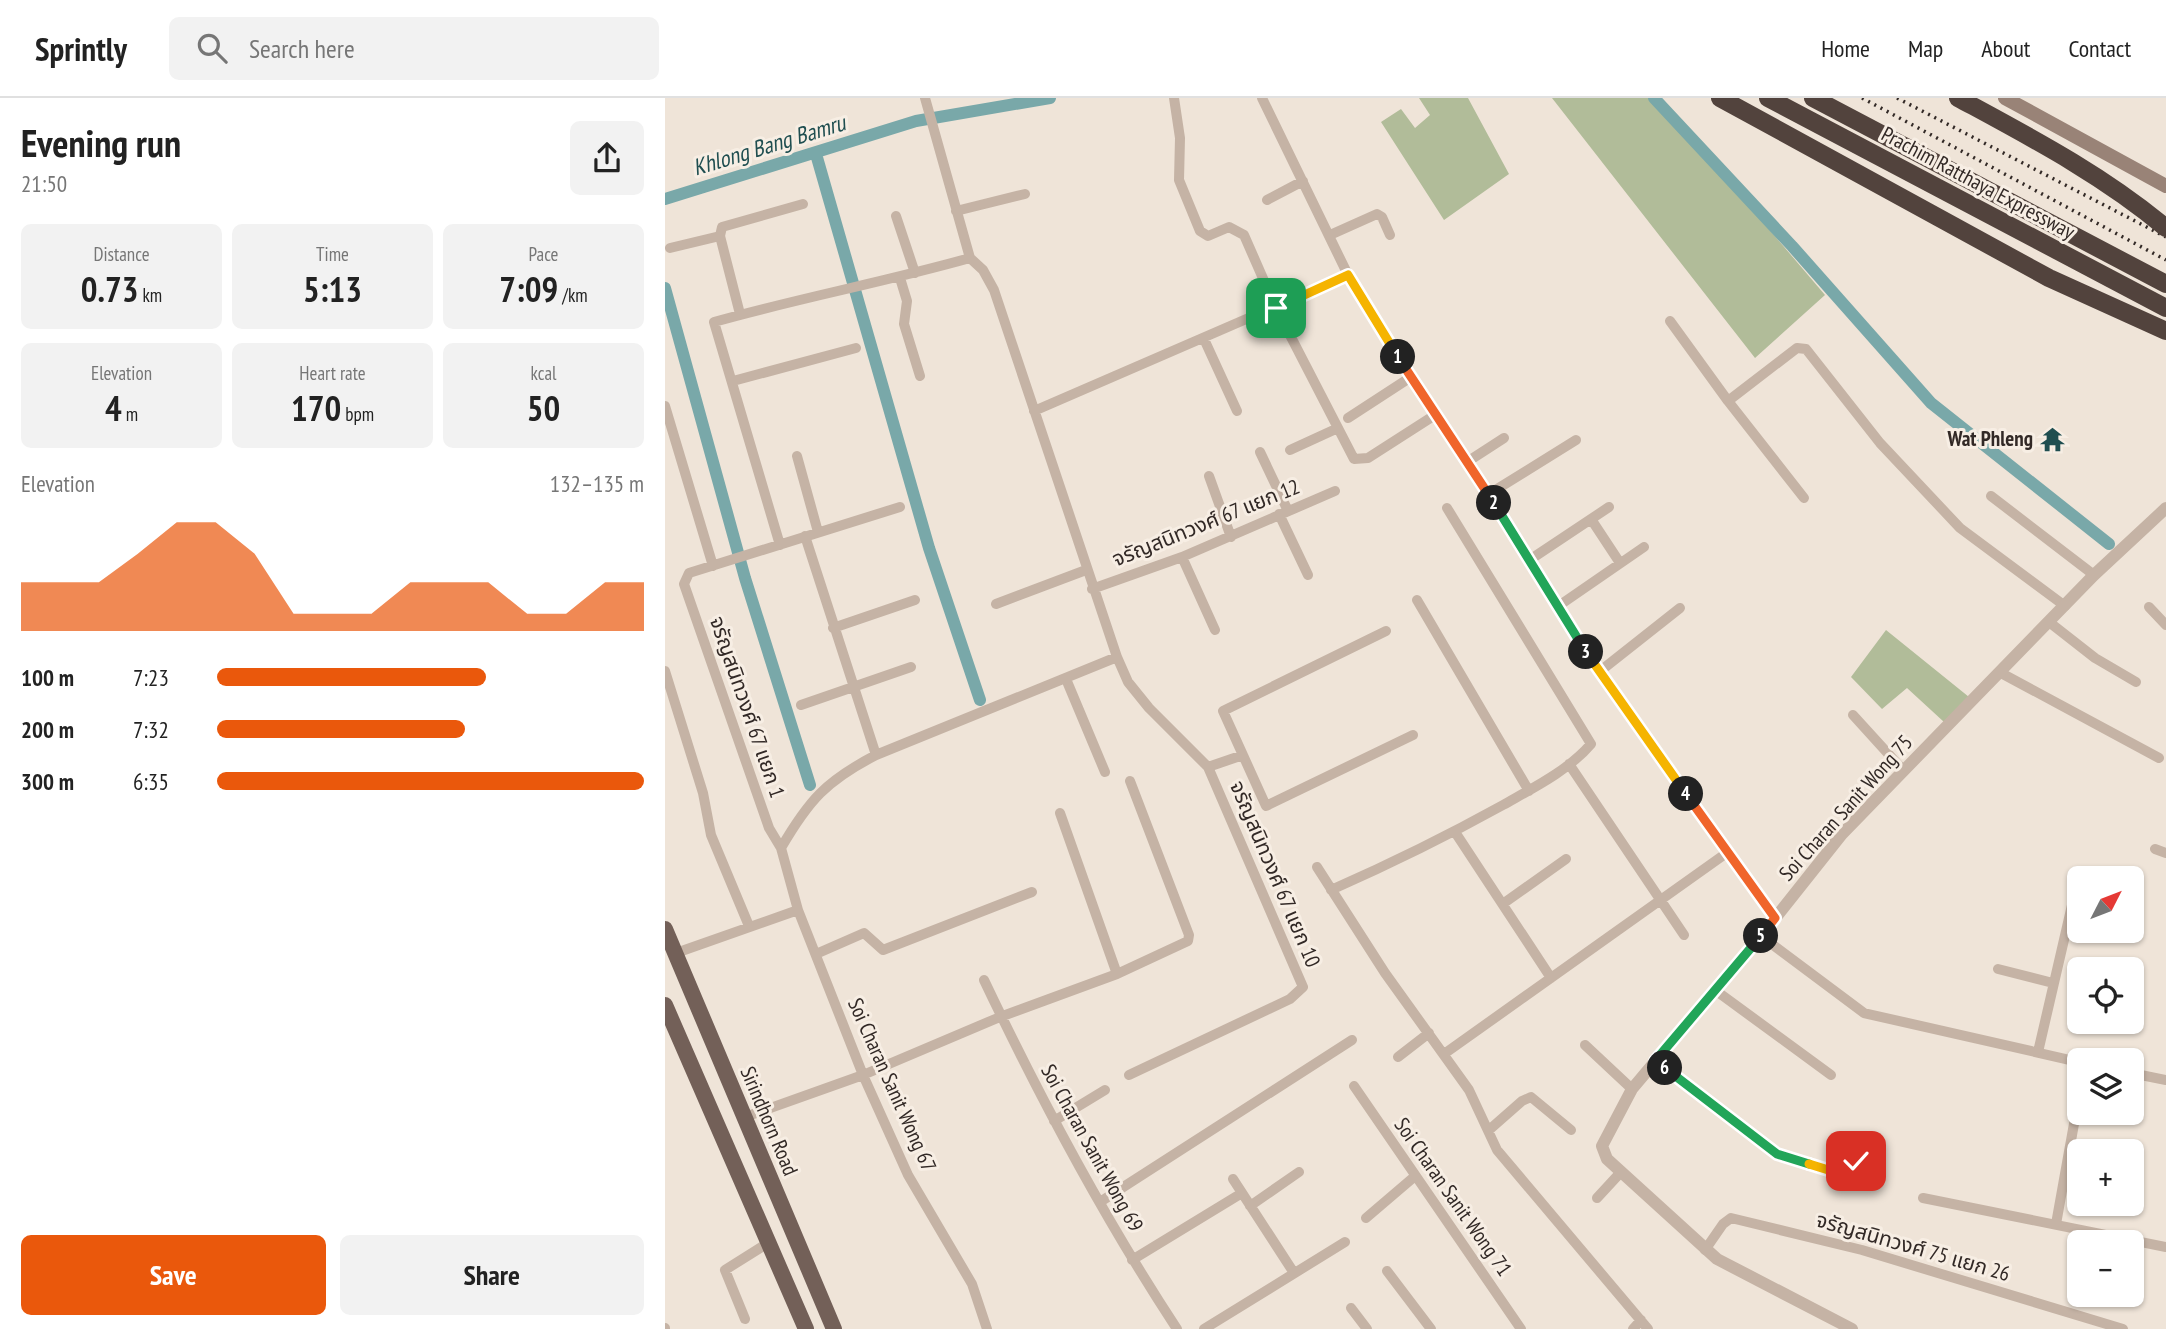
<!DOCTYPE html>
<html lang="en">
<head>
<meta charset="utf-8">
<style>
  body { margin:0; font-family:"PT Sans Narrow","Noto Sans Thai",sans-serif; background:#f2f2f2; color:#222; height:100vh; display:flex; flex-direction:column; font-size:26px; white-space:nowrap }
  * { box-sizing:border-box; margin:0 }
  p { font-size:23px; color:#767676 }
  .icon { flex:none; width:38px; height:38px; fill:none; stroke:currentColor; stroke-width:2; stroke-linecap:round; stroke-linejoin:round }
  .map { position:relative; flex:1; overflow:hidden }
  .details { display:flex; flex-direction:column; background:#fff; width:665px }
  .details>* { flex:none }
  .needle { width:46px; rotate:48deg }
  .buttons { position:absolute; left:1402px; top:768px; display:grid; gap:14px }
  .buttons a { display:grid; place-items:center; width:77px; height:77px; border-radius:10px; background:#fff; box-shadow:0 2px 5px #0004; font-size:35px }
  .pin { position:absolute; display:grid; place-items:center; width:60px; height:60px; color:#fff; margin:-30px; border-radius:14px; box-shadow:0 4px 10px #0006 }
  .km { position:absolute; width:35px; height:35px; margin:-18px; border-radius:50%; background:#222; color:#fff; font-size:19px; line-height:35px; text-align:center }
  .round { display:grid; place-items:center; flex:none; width:74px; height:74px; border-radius:10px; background:#f2f2f2 }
  .overview { display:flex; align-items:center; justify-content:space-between; height:119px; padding:0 21px }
  h1 { font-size:38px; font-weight:600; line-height:52px }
  .figures { display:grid; grid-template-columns:repeat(3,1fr); gap:10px; height:119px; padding:7px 21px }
  .figures div { display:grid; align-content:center; border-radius:10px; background:#f2f2f2; text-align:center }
  .figures b { font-size:35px; font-weight:600 }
  .figures small { font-size:19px; font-weight:400 }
  .figures p { font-size:19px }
  .chart { height:196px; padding:14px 21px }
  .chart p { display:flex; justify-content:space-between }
  .chart svg { width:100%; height:126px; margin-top:7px; fill:#ea580c; opacity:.7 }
  .cta { display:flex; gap:14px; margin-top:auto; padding:14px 21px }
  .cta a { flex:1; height:80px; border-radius:10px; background:#ea580c; color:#fff; font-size:28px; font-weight:600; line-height:80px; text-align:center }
  .cta a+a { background:#f2f2f2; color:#222 }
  ul { padding:0 21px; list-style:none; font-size:23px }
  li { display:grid; grid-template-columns:112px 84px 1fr; align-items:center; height:52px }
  li i { height:18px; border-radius:9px; background:#ea580c }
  header { display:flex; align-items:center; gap:42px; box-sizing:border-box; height:98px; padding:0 35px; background:#fff; border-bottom:2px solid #e0e0e0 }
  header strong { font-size:33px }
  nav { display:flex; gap:38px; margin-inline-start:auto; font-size:24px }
  .search { width:490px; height:63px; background:#f2f2f2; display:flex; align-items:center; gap:18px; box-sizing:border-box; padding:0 24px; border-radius:10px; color:#767676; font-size:26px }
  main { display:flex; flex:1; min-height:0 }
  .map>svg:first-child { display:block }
  .green { fill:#b1bc99 }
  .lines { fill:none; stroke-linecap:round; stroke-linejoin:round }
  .canal { stroke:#79a8a9; stroke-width:12 }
  .minor { stroke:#c5b3a5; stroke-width:10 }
  .tertiary { stroke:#c5b3a5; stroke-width:12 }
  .secondary { stroke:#998377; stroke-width:14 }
  .primary { stroke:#736058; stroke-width:16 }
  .motorway { stroke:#52433d; stroke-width:18 }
  .rail { stroke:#322926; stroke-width:3.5; stroke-dasharray:2 5; stroke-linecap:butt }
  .motorway-bridge { stroke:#52433d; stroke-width:18 }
  .split-1-casing { stroke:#fff; stroke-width:14 }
  .split-2-casing { stroke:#fff; stroke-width:14 }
  .split-3-casing { stroke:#fff; stroke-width:14 }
  .split-4-casing { stroke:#fff; stroke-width:14 }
  .split-5-casing { stroke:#fff; stroke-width:14 }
  .split-6-casing { stroke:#fff; stroke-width:14 }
  .split-7-casing { stroke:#fff; stroke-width:14 }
  .split-8-casing { stroke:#fff; stroke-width:14 }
  .split-1 { stroke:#f5b400; stroke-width:9 }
  .split-2 { stroke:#f0652b; stroke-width:9 }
  .split-3 { stroke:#22a559; stroke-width:9 }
  .split-4 { stroke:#f5b400; stroke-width:9 }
  .split-5 { stroke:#f0652b; stroke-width:9 }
  .split-6 { stroke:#22a559; stroke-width:9 }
  .split-7 { stroke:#22a559; stroke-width:9 }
  .split-8 { stroke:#f5b400; stroke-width:9 }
  .labels { text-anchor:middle; stroke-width:6; stroke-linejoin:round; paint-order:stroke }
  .street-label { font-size:21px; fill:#322926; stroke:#f7eee4 }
  .poi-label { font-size:21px; font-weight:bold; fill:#322926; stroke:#f7eee4; text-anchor:end }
  .water-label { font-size:23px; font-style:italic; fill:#1f4e50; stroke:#f7eee4 }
</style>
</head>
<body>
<header>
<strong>Sprintly</strong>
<div class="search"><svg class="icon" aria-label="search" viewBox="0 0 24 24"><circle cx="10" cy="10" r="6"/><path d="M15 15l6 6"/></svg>Search here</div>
<nav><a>Home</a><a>Map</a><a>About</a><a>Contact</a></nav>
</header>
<main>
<section class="details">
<div class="overview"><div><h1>Evening run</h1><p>21:50</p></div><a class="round"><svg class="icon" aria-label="share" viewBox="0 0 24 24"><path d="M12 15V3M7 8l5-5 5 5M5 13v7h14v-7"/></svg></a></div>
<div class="figures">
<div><p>Distance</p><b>0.73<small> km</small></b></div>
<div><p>Time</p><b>5:13</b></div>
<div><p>Pace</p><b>7:09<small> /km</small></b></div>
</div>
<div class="figures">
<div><p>Elevation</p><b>4<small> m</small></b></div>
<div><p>Heart rate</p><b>170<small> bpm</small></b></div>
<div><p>kcal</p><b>50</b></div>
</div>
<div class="chart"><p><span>Elevation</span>132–135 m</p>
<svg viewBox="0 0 160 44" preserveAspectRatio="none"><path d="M0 44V27L10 27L20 27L30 17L40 6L50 6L60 17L70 38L80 38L90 38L100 27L110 27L120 27L130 38L140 38L150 27L160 27V44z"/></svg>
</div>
<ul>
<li><b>100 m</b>7:23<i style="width:63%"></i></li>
<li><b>200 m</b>7:32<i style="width:58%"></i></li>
<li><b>300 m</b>6:35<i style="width:100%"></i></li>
</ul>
<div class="cta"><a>Save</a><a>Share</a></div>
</section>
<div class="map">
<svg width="1501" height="1231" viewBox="0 0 1501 1231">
  <rect width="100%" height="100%" fill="#efe4d8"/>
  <path class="green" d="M754,0h49l41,76 -65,46 -63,-98 20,-13 14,19 15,-13z
    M887,0h97l96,103 80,94 -70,63z
    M1221,532l83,67 -25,25 -37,-34 -25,21 -31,-32z"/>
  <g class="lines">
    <path class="canal" d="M989,0l138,148 139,157 178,141
      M151,56l113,394 51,152
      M0,101l251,-78 134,-23
      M0,190l80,290 65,207"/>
    <path class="minor" d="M260,0l45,160 13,12 11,20 123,367 11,25 21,26 59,59 95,220 -13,12 -161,76
      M509,0l6,40 -1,42 21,51 8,5 21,-9 15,8 32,73 78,151 14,-1 67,-43
      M597,0l86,177 63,102 78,117 110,178 176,246
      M602,102l36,-19
      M291,113l69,-17
      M231,118l19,57
      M665,137l47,-21 5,3 8,18
      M5,150l50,-12
      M235,180l7,23 -3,23 16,52
      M75,216l-20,-78 2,-9 81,-23
      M1005,223l58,80 69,-53 9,1 74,94 80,85 105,78
      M539,241l33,72
      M68,283l123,-33
      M1063,303l76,97
      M0,308l48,160
      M369,313l314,-136
      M683,320l63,-41
      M625,352l48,-22
      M595,354l28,59
      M132,358l21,76
      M802,364l37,-24
      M544,378l22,61
      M824,396l87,-54
      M1326,398l103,79
      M235,409l-211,66 -5,11 85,244 12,20 17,62 65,165 45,100 64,109 15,45
      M614,416l29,61
      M926,421l29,44
      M140,438l71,219
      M115,447l-66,-223c85,-24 171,-40 256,-64
      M517,459l33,73
      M863,463l81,-54
      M427,491l90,-32 153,-66
      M752,502l112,191
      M331,506l90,-34
      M892,509l87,-60
      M1484,509l17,18
      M1384,524l46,36 41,24
      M168,530l82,-28
      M721,533l-163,80 43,95 147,-71
      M0,573l38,122 8,42 38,91
      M934,574l81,-64
      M1336,575l158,85
      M401,581l39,93
      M136,607l110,-38
      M1188,617l50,55
      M904,666l115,171
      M543,669l35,-12
      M395,715l57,161
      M790,734l96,146
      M116,750c28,-48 45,-67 95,-93l241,-98
      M1490,751l11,4
      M652,769l68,106 84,117 28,60 151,179
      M666,792c59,-26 116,-54 172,-85 30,-17 66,-35 88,-61l-144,-236
      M839,805l62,-44
      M1096,838l103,77 215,49
      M11,855l122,-43
      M151,856l48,-21 19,17 149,-58
      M1333,871l55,14
      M319,882c57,120 120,238 193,349
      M1050,892l116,85
      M920,947l47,44
      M1373,954l38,-164
      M779,956l284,-202
      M733,959l31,-24
      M991,963l121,93 74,23 5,-16
      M1466,975l35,7
      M689,988l167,243
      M80,1019l118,-42 137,-58 117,-43 71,-33 1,-6 -59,-154
      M389,1023l51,-31
      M824,1032l33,-29 9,-4 40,33
      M568,1081l61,94
      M932,1100l24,-26
      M1258,1100l243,49
      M435,1104l252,-162
      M585,1108l49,-34
      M701,1120l48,-41
      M1391,1126l23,-128
      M1040,1152l18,-26 8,-6 131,32 261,79
      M467,1162l110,-67
      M722,1173l44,58
      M686,1210l16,21
      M80,1221l-20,-49 43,-27
      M0,1230v1
      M539,1231l141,-87
      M968,1231l8,-9"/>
    <path class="tertiary" d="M1187,1231l-135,-70 -110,-100 -5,-13 30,-57 129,-153 81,-102 252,-259 72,-67"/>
    <path class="secondary" d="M1340,0l161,88"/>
    <path class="primary" d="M0,831l169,400
      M0,907l141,324"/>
    <path class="motorway" d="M1055,0l329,180 117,53
      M1103,0l398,210
      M1148,0l353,186"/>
    <path class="rail" d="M1197,0l304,162
      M1232,0l269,139"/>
    <path class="motorway-bridge" d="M1293,0c72,39 145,77 208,130"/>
  </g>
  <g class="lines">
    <defs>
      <path id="split-1" d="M611,210l72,-33 50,82"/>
      <path id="split-2" d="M733,259l96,146"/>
      <path id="split-3" d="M829,405l92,149"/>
      <path id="split-4" d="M921,554l100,142"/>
      <path id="split-5" d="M1021,696l89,124 -14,18"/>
      <path id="split-6" d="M1000,970l-10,-7 106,-125"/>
      <path id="split-7" d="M1000,970l112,86 32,10"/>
      <path id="split-8" d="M1144,1066l42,13 5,-16"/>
    </defs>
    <use href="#split-1" class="split-1-casing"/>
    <use href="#split-2" class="split-2-casing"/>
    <use href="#split-3" class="split-3-casing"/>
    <use href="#split-4" class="split-4-casing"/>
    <use href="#split-5" class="split-5-casing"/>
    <use href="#split-6" class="split-6-casing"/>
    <use href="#split-7" class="split-7-casing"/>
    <use href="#split-8" class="split-8-casing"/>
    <use href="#split-1" class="split-1"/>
    <use href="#split-2" class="split-2"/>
    <use href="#split-3" class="split-3"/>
    <use href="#split-4" class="split-4"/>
    <use href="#split-5" class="split-5"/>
    <use href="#split-6" class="split-6"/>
    <use href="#split-7" class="split-7"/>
    <use href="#split-8" class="split-8"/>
  </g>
  <defs>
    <symbol id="temple-bare" viewBox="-9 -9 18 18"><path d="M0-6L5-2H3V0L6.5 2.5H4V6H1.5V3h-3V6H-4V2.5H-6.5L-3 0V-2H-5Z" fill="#1f4e50" stroke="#f7eee4" stroke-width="2.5" paint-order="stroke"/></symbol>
  </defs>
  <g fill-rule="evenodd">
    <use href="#temple-bare" x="1370" y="324" width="35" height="35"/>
  </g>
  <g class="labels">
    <g class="street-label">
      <text transform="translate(1313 85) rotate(28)" y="7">Prachim Ratthaya Expressway</text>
      <text transform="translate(541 425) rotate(-22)" y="7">จรัญสนิทวงศ์ 67 แยก 12</text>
      <text transform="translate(82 609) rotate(71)" y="7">จรัญสนิทวงศ์ 67 แยก 1</text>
      <text transform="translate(1181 710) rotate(-48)" y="7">Soi Charan Sanit Wong 75</text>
      <text transform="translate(610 776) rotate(67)" y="7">จรัญสนิทวงศ์ 67 แยก 10</text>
      <text transform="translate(227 987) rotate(66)" y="7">Soi Charan Sanit Wong 67</text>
      <text transform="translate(104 1023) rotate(67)" y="7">Sirindhorn Road</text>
      <text transform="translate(427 1050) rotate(61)" y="7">Soi Charan Sanit Wong 69</text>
      <text transform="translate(788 1099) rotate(55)" y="7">Soi Charan Sanit Wong 71</text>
      <text transform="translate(1248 1149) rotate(16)" y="7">จรัญสนิทวงศ์ 75 แยก 26</text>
    </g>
    <g class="poi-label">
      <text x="1368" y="348">Wat Phleng</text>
    </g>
    <g class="water-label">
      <text transform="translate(104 47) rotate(-17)" y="8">Khlong Bang Bamru</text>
    </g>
  </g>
</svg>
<div class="buttons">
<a><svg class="needle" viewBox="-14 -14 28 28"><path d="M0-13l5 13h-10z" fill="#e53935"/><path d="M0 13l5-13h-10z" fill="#767676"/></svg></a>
<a><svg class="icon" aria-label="locate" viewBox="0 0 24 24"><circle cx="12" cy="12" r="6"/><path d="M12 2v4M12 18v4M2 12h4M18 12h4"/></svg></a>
<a><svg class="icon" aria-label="layers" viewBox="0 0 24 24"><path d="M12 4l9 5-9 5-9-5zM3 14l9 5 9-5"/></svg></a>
<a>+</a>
<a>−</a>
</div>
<div class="pin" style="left:611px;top:210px;background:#1e9e55"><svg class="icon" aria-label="arrive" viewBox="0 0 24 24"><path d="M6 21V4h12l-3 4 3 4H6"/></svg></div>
<div class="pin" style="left:1191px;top:1063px;background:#d93025"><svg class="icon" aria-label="check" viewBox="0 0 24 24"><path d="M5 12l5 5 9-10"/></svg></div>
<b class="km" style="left:733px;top:259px">1</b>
<b class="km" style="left:829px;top:405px">2</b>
<b class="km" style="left:921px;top:554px">3</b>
<b class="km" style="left:1021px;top:696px">4</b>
<b class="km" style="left:1096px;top:838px">5</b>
<b class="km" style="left:1000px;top:970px">6</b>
</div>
</main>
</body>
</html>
